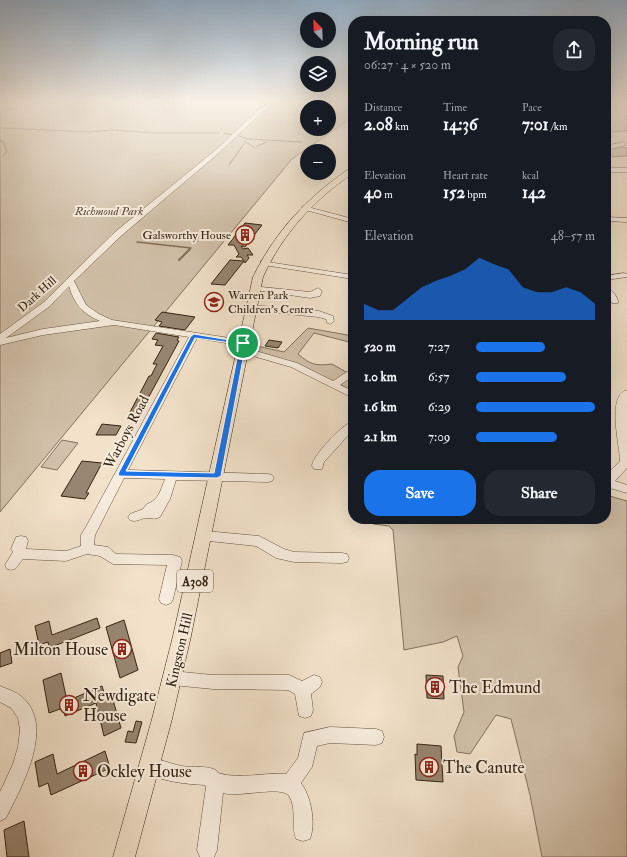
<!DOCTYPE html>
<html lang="en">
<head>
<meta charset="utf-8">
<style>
  body { margin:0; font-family:"IM FELL Double Pica",serif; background:#242831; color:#f1f3f6; height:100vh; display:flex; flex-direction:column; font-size:15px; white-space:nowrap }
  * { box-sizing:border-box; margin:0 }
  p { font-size:13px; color:#9ea1a6 }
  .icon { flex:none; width:22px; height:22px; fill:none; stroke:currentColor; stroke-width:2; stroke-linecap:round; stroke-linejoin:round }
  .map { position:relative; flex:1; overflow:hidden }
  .drawer { position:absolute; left:348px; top:16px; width:263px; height:508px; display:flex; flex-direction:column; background:#171b24; border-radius:16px; box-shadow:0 4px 16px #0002 }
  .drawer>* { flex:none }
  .needle { width:26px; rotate:337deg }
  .buttons { position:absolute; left:300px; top:12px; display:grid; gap:8px }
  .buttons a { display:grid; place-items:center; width:36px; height:36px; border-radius:50%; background:#171b24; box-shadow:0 4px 16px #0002; font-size:20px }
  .pin { position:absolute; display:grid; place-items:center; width:34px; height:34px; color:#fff; margin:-17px; border:2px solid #fff; border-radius:50%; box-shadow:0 1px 4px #0007 }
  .round { display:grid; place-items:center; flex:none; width:42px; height:42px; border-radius:16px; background:#242831 }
  .head { display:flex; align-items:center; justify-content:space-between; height:68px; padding:0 16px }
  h1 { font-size:22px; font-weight:700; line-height:30px }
  .figures { display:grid; grid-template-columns:repeat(3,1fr); gap:6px; height:68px; padding:4px 16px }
  .figures div { display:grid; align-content:center }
  .figures b { font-size:17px; font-weight:700 }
  .figures small { font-size:11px; font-weight:400 }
  .figures p { font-size:11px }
  .chart { height:112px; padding:8px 16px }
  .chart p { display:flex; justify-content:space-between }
  .chart svg { width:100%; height:72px; margin-top:4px; fill:#1a73e8; opacity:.7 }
  .cta { display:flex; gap:8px; margin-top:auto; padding:8px 16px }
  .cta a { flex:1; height:46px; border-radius:16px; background:#1a73e8; color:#fff; font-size:16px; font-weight:700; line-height:46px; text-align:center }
  .cta a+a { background:#242831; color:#f1f3f6 }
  ul { padding:0 16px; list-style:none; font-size:13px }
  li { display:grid; grid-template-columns:64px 48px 1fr; align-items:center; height:30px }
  li i { height:10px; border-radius:5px; background:#1a73e8 }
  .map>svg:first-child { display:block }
  .green { fill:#d2c2ab; stroke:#83725e; fill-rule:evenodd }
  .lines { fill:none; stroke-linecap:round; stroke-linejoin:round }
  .stream-far2 { stroke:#7f6f5a; stroke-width:1 }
  .stream-far1 { stroke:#7f6f5a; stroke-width:1.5 }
  .stream { stroke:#7f6f5a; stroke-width:2 }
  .building { fill:#978671; stroke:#342311 }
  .minor-casing { stroke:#64533f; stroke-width:1 }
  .major-casing { stroke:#342311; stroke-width:1 }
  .minor { fill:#f7ecdd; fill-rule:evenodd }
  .major { fill:#f2e2ca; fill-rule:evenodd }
  .route { fill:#1a73e8; stroke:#fff; fill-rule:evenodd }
  .labels { text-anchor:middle; stroke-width:4; stroke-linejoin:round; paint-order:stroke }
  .far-park-label { font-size:12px; font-style:italic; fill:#5c4b38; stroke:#f7ecdd }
  .far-poi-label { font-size:12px; fill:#342311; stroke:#f7ecdd; text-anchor:end }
  .far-street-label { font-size:12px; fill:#342311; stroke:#f7ecdd }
  .shield { fill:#f7ecdd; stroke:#6e5f4e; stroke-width:1 }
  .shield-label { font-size:13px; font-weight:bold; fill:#342311 }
  .street-label { font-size:14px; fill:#342311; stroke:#f7ecdd }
  .near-poi-label { font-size:17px; fill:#342311; stroke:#f7ecdd; text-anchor:start }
</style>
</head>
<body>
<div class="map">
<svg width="627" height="857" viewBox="0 0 627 857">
  <rect width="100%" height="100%" fill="#f2e2ca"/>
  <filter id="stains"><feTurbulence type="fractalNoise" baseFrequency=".005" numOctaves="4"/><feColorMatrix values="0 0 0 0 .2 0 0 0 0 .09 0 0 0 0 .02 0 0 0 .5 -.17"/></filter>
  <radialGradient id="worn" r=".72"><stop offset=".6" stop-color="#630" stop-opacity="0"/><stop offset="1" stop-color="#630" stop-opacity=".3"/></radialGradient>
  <path class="green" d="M0,102h353v15l-61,42 -292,353zM307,107h22v22h-22z
    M606,102l21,1v28l-15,1 -4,3 4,2 -6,-1z
    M621,147l6,1v8l-21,1v-8z
    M308,328l45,8v7l-39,-10 -16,21c13,11 17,12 34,10l21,12v15l-56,-27 -50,-15 1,-5 36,8z
    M62,440l16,3 -21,27 -16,-3z
    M606,495l21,6v356h-85l-12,-62 -19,-76 -15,-4 -26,39 -13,-2 -3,-16 10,-24 -6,-45 5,-11 -6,-20 -14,6 -39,8 -11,-120 -4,-4 -16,-2 -2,-5h235z"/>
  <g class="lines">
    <path class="stream-far2" d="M4,111l19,-6h11
      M0,128l90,4 23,-2 41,3h65
      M224,133l9,2
      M239,136l9,3 54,3
      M0,141l3,1 4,10 -4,4
      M246,142l9,6
      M257,146l10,-4
      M229,165l17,-24"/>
    <path class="stream-far1" d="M137,242l54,6 -2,2"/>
    <path class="stream" d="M179,260l11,-11"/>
  </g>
  <path class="building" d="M245,223l17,2 -17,22 -4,-1 2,3 5,-1 5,7h-6l2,3 -4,5 -1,-2 -19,24 -14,-1 19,-24 14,1 -3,-4h-5l3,-3 -5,-9h-6z
    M162,312l33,5 -10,13 -26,-4 3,-4 -7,-2z
    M156,333l23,4 -2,3 2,1 -40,74 -10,-1 20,-38h2l6,-12h-4l10,-18 -8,-1 3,-5 -6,-1z
    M269,340l13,2 -4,6 -13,-2z
    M102,424l19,2 -5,9h-20z
    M82,461l20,2 -16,30h3l-4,6 -24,-3z
    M97,618l3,10 -51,20 -1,-6 -9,3 -4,-19 14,-5 3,14z
    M124,620l14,50 -18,8 -14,-51z
    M10,649l2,14 -12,4v-14z
    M61,673l6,28 35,-15 3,10 6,-3 10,35 -17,8 -8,-33 -31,13 -2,-8 -14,5 -6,-33z
    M426,675l17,1 1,23 -17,-1z
    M136,721l6,1 -6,21 -11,-1 3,-11 5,1z
    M417,744l24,2 2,36 -27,-2 -1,-26 2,1z
    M105,751l5,17 -59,27 -3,-12 -9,4 -4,-25 18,-8 4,20z
    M24,821l5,36h-22l-3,-27z"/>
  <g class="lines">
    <defs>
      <path id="minor" d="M271,102h5l-17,13 -38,36 -100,85 -47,45 12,24 13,9 13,6 131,20 5,3 -5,3 -46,-8 -69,132 140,4 4,1 2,3 -2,3 -4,1 -92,-2 -6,19 -10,18c-6,3 -7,1 -13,1 -7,0 -10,5 -17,2l-2,-3 2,-3 13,-5 4,-5c12,-4 13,-13 18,-25l-41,-1 -29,57 -1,10 14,2 8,7 57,1 7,2 2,4 -9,38 -2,4 -5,2 -5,-2 -2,-4 8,-34 -54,-1 -13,-8 -13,-2 -21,7 -43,-2c-6,6 -6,13 -16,10l-2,-4 8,-13 -2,-3 5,-12 5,-1 5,1 2,4 -2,8 40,2 15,-5v-11l6,-10 102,-188 -75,-12 -71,10 -43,10v-11l44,-32 71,-70 102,-83 38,-36zM69,286c5,18 14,28 31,35l-57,8 -37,9 44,-32z
        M624,142l2,3 -20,5v-4z
        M606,168h21v4h-21z
        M304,206l49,13v4l-51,-14v-2z
        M606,217l21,1v4l-21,-1z
        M261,261l92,14v4l-89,-14h-3z
        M624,273l3,1v3l-21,3v-4z
        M252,286l58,6 8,-4 4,3 -2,5 -10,2 -55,-8h-3z
        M606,287c5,1 13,11 12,16h-6l-6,-8z
        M250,305l69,6 14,5 1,5 -4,3 -3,-1 -1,-4 -8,-2 -71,-7 -1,-2z
        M242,347l55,16 36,18 20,-13v8l-13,9 13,6v7l-62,-31 -52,-15 -2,-2 2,-2z
        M627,390v78l-12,13 12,4v8l-21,-6v-12l14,-14c0,-15 -14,-66 7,-71z
        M353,421v9l-29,32 -2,7h-8l-2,-3c0,-10 31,-42 41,-45z
        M205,531l54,5 25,13 10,3 48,1 5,1 2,4 -2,4 -5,1 -48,-1 -18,-4 -20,-12 -56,-6 -2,-4 2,-4z
        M172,671l41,4h76l13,6 12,-6 6,2 2,5 -2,5 -9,7 2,16 -2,6 -6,2 -6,-2 -4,-22 -7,-4 -75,-1 -41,-4 -6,-2 -2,-5 2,-5z
        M0,686c7,3 17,6 22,11 34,29 -1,91 -16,121l-6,3v-29l13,-28 5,-17 2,-17 -2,-12 -7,-10 -11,-6z
        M330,727l46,2 6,2 2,6 -2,6 -6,2 -46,-2 -13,3 -5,21 -11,16c10,13 15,40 9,56l-7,2 -7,-2c-5,-13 1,-31 -7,-43 -7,-11 -50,2 -66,-3l-6,57 -3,7h-14l-3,-7 9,-63 -1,-2c-22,-1 -43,-4 -63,-13l-3,-6 3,-6c12,-5 27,4 40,6 11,2 23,-1 34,4l2,3c23,7 45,-1 68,1l12,-16 6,-25z"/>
      <path id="major" d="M350,168h3v5c-40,28 -70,60 -90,104l-72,359 -19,83 -37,138h-22l39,-138 21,-83 80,-359c23,-47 55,-80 97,-109z"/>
    </defs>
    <use href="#minor" class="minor-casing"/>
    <use href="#major" class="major-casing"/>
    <use href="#minor" class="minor"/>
    <use href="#major" class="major"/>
  </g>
  <linearGradient id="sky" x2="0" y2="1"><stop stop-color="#92acc3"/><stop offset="0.46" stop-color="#f9f2e7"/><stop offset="1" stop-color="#f9f2e7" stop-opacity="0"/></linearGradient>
  <rect width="627" height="222" fill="url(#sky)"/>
  <path class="route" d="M194,334l52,9 -25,133 -4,2 -98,-2 -1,-2 73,-138zM195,338l45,6 -26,129 -88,-2z"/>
  <defs>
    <symbol id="building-ring" viewBox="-11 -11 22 22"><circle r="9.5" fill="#f7ecdd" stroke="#8f2418" stroke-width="1.5"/><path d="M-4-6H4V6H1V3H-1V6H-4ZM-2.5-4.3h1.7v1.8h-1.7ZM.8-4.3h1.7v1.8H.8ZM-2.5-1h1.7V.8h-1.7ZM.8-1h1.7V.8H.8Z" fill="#8f2418"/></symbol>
    <symbol id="school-ring" viewBox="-11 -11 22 22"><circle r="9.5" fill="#f7ecdd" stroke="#8f2418" stroke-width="1.5"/><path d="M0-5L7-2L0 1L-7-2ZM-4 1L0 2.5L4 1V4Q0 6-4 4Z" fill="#8f2418"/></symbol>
  </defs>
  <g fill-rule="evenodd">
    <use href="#building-ring" x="234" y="224" width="22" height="22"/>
    <use href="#school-ring" x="203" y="291" width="22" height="22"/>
    <use href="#building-ring" x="111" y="638" width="22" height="22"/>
    <use href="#building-ring" x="424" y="676" width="22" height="22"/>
    <use href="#building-ring" x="58" y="694" width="22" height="22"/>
    <use href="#building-ring" x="418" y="756" width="22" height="22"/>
    <use href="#building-ring" x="72" y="760" width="22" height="22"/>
  </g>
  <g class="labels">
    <g class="far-park-label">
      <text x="109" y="215">Richmond Park</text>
    </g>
    <g class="far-poi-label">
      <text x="231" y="239">Galsworthy House</text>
      <text x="228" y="299" text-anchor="start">Warren Park<tspan x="228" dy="14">Children's Centre</tspan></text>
    </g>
    <g class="far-street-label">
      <text transform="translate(37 294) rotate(-42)" y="4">Dark Hill</text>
    </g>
    <rect class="shield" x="177" y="570" width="36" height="22" rx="3"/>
    <g class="shield-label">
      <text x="195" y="586">A308</text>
    </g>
    <g class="street-label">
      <text transform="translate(126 432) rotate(-62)" y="5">Warboys Road</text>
      <text transform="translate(179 650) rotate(-77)" y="5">Kingston Hill</text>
    </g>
    <g class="near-poi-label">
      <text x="108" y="655" text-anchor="end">Milton House</text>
      <text x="449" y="693">The Edmund</text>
      <text x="83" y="701">Newdigate<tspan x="83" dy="20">House</tspan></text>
      <text x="443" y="773">The Canute</text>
      <text x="97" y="777">Ockley House</text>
    </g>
  </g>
  <rect width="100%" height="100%" filter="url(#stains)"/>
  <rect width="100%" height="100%" fill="url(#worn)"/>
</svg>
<div class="buttons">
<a><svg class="needle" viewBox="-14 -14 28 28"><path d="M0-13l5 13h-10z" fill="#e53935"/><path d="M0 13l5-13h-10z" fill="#9ea1a6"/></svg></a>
<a><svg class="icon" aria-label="layers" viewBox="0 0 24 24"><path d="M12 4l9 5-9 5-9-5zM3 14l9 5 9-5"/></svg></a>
<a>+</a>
<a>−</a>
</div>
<div class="pin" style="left:243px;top:343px;background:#1e9e55"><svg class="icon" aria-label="arrive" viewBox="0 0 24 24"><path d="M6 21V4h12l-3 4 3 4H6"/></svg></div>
<section class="drawer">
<div class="head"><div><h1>Morning run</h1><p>06:27 · 4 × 520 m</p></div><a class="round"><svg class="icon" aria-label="share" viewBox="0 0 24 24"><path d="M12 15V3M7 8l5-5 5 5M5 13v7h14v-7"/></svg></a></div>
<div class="figures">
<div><p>Distance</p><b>2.08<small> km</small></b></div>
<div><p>Time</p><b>14:36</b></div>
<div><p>Pace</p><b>7:01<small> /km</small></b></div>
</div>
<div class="figures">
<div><p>Elevation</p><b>40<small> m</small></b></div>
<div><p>Heart rate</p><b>152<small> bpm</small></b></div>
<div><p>kcal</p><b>142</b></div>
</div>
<div class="chart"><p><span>Elevation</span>48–57 m</p>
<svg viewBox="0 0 160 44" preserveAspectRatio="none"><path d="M0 44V34L10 38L20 38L30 31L40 24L50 20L60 17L70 13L80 6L90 10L100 13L110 24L120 27L130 27L140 24L150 27L160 34V44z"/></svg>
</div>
<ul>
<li><b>520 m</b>7:27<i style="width:58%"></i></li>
<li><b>1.0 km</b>6:57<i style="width:76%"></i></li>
<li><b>1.6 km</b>6:29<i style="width:100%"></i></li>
<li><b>2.1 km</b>7:09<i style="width:68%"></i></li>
</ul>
<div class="cta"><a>Save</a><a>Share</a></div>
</section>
</div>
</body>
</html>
